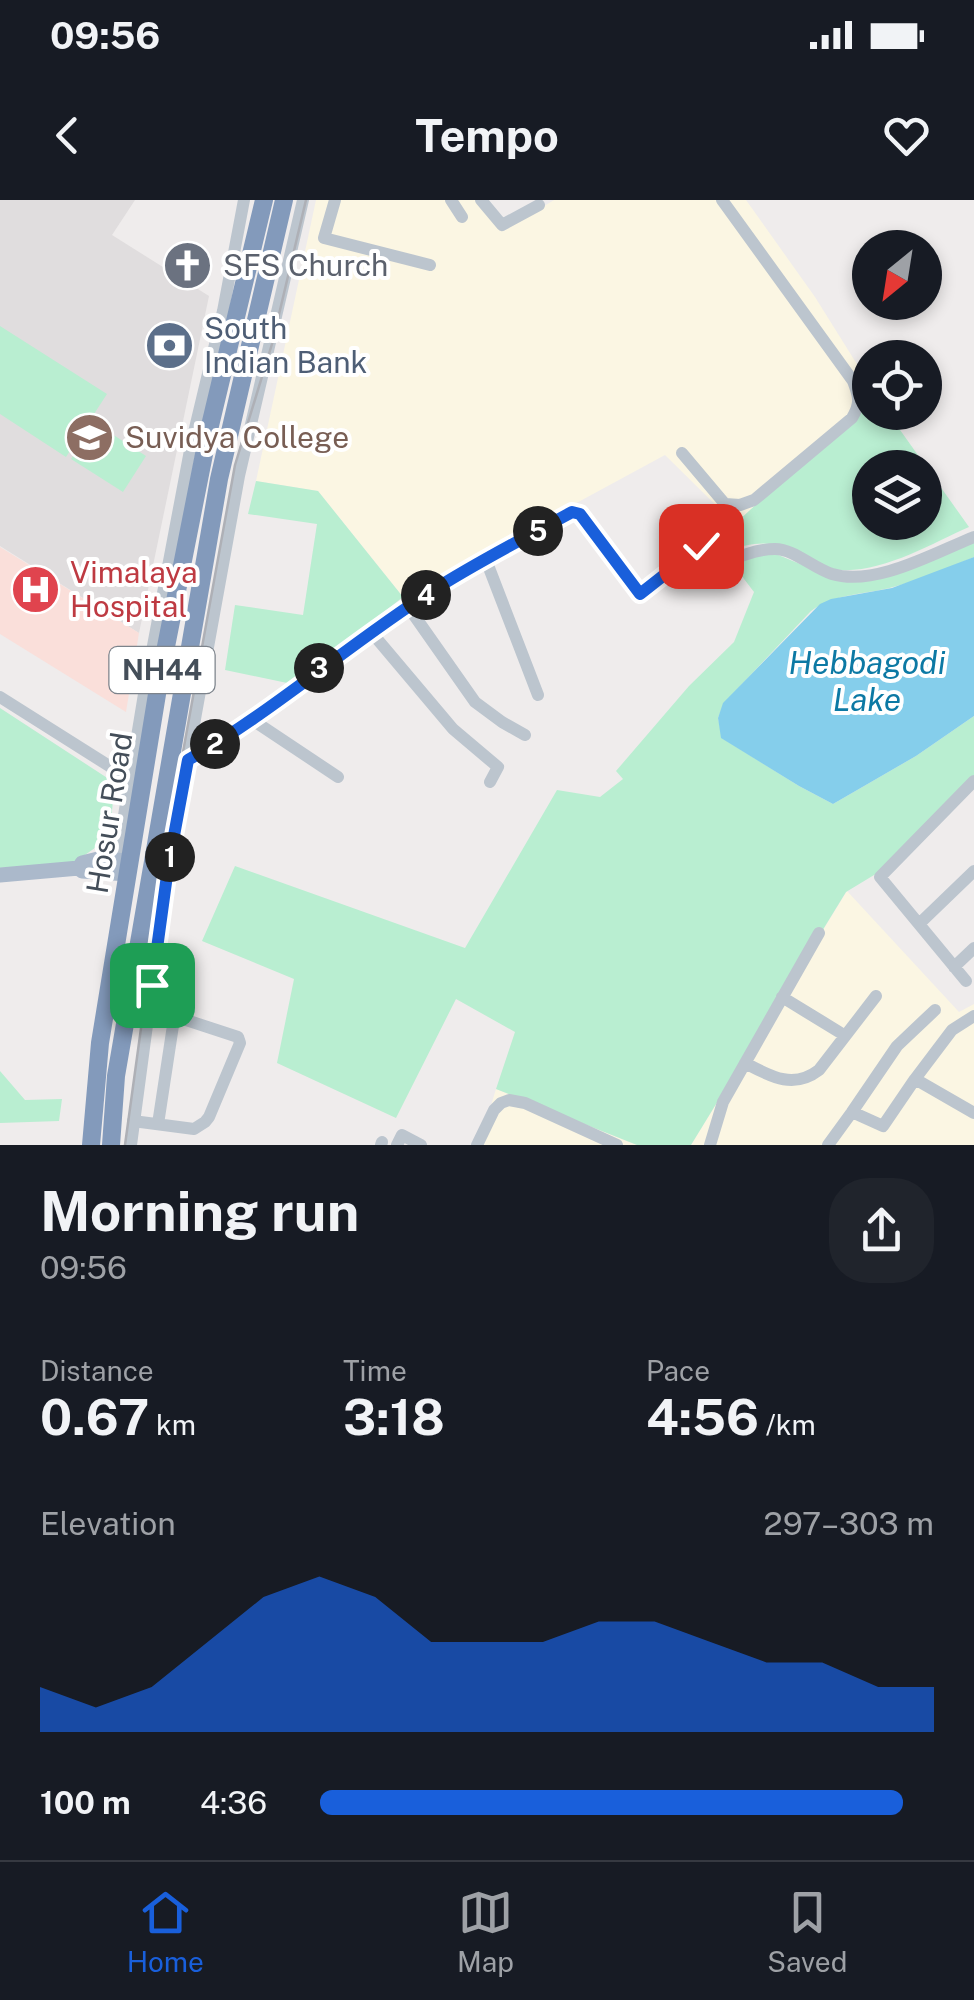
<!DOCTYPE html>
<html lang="en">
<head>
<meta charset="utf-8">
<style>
  body { margin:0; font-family:"Public Sans",sans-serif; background:#20242c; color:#f1f3f6; height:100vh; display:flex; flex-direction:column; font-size:38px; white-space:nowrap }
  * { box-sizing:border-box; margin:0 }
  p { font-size:32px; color:#9ea1a6 }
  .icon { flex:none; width:55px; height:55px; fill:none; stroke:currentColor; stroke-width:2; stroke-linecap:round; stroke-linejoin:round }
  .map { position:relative; height:945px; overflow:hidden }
  .sheet { display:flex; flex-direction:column; background:#171b24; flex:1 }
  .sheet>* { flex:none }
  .needle { width:65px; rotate:210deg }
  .controls { position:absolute; left:852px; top:30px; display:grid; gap:20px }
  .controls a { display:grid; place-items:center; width:90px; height:90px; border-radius:50%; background:#171b24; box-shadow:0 5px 15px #0003; font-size:50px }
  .pin { position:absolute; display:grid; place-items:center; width:85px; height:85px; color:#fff; margin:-42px; border-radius:20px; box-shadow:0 5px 15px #0006 }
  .km { position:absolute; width:50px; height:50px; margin:-25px; border-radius:50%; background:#222; color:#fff; font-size:28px; line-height:50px; text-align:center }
  .round { display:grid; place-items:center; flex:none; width:105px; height:105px; border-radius:40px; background:#20242c }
  .headline { display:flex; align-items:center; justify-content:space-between; height:170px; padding:0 40px }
  h1 { font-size:55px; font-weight:700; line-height:75px }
  .figures { display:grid; grid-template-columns:repeat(3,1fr); gap:15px; height:170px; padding:10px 40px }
  .figures div { display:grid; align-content:center }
  .figures b { font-size:50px; font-weight:700 }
  .figures small { font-size:28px; font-weight:400 }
  .figures p { font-size:28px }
  .chart { height:280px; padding:20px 40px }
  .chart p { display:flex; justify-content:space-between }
  .chart svg { width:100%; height:180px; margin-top:10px; fill:#195fdb; opacity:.7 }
  ul { padding:0 40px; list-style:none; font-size:32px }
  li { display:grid; grid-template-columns:160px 120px 1fr; align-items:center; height:75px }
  li i { height:25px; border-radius:12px; background:#195fdb }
  .status { display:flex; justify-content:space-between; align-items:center; height:70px; padding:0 50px; background:#171b24; direction:ltr }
  .status svg { height:28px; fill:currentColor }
  header { display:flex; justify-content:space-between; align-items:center; height:130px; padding:0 40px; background:#171b24; font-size:45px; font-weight:700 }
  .dock { display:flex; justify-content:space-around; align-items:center; height:140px; border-top:2px solid #363941; background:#171b24; font-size:28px; color:#9ea1a6 }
  .dock a { display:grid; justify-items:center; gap:5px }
  .dock .active { color:#195fdb }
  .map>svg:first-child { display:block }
  .commercial { fill:#fbf6e3 }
  .education { fill:#e0ddde }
  .medical { fill:#fadfda }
  .green { fill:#b9eed1; fill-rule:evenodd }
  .water { fill:#85ceeb }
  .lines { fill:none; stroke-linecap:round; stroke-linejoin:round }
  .minor { stroke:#bcc5ce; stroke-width:12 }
  .major { stroke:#abb9cb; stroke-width:15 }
  .highway { stroke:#839abb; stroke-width:18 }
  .rail { stroke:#aeb0b6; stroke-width:2.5 }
  .route-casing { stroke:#fff; stroke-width:20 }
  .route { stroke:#195fdb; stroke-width:12 }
  .labels { text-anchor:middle; stroke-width:8; stroke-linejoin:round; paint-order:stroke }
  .shield { fill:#fff; stroke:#7c838b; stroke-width:2.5 }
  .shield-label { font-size:28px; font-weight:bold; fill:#444e59 }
  .worship-label { font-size:30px; fill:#5b616d; stroke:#fff; text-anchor:start }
  .service-label { font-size:30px; fill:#4e5e75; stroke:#fff; text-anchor:start }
  .education-label { font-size:30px; fill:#785e54; stroke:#fff; text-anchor:start }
  .health-label { font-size:30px; fill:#be3a42; stroke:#fff; text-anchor:start }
  .street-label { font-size:30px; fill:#444e59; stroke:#fff }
  .water-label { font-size:32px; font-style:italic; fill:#0c79a4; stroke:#fff }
</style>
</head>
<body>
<div class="status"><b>09:56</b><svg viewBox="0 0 49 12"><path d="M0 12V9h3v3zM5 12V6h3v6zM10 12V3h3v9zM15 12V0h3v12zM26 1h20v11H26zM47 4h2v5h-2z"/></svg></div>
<header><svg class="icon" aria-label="back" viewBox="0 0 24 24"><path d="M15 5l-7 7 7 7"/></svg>Tempo<svg class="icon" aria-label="heart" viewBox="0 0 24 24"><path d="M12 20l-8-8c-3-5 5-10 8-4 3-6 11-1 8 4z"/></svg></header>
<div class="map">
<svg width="974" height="945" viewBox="0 0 974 945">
  <rect width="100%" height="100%" fill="#efecec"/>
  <path class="commercial" d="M316,0h162l26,31 50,-31h192l69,97 55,88v20l-36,27 -99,92 -70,-69 -262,142 -85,-106 -62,-10z
    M847,691l112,121 15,-8v141h-283z
    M496,889l141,56h-158z"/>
  <path class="education" d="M0,0h135l-23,35 97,61 -70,337 -139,-87z"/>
  <path class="medical" d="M0,347l139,86 -13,79 -126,-78z"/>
  <path class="green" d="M0,126l107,68 -41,63 -66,-43z
    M870,205v7l18,1 81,114c-41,18 -96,52 -142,41 -10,-2 -19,-10 -28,-14 -29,-16 -45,-11 -76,-3l12,-27 99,-92zM870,268h55v54h-55z
    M95,223l51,33 -23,36 -52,-33z
    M256,281l62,10 85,106 -111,87 -67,-14 10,-65 68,10 14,-91 -69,-10z
    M974,342v15c-26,11 -54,23 -81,30 -29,8 -57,6 -82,24l-87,92 -6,15 4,20 77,48 34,18 83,-48 58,-40v62l-95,94 -33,20 -155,253h-54l-141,-56 19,-57 -59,-33 -60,119 -119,-55 17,-84 -92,-38 33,-75 230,82 92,-158 43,7 23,-18 -7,-8 73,-85 45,-44 20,-50 -23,-30 40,-10 68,28z
    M0,508l115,75 -6,55 -34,24 -75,6z
    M0,871l25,29 37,-1 -3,22 -59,2z"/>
  <path class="water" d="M974,357v159l-58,40 -83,48 -34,-18 -78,-48 -3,-20 5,-15 97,-99 11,-5 61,-11z"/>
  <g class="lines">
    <path class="minor" d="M335,0l-11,38 106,27
      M451,0l11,17
      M481,0l21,25 37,-20
      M682,253l43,51 15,1 14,-5 98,-82c9,-15 7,-21 1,-37l-131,-181
      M486,360l52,135
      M409,408l66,94 27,20 23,13
      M372,433l81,96 45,38 -8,15
      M0,497l133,84
      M251,519l87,58
      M188,560c86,-49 161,-116 244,-169 45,-29 94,-53 140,-79l9,2 60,80 60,-49c34,26 39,4 74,4 19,0 38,19 57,25 43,13 102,-21 142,-37
      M115,670l30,-182 46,-243 32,-134 21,-111
      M919,724l55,-53
      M954,767l20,-19
      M966,781l-86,-104 94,-96
      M782,797l62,38
      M745,863c25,13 48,27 74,7l57,-74
      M915,879l37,-49 22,-14
      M852,912l45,-66 38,-36
      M133,921l61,8 11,-7 4,-5 31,-74 -2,-6 -61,-20 -3,2 -26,-4
      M158,924l16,-105
      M131,945l37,-277 71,-392 64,-276
      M381,945l1,-3
      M397,945l5,-10 19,10
      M477,945l17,-35 7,-7 8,-3 16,3 92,42
      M710,945l13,-43 96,-169
      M828,945l24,-33 31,14 32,-47 59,34"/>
    <path class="major" d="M79,668l3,-5 16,-4 32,2
      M0,675l79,-7 3,3 46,3"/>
    <path class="highway" d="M91,945l9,-102 59,-361 49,-248 56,-234
      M111,945l5,-69 103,-597 65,-279"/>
    <path class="rail" d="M125,945l41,-299 69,-381 37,-121 34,-144"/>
  </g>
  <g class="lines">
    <defs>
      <path id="route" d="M152,785l16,-117 20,-108c86,-49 161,-116 244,-169 45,-29 93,-53 140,-79l8,2 60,80 61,-48"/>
    </defs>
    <use href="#route" class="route-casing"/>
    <use href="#route" class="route"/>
  </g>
  <defs>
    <symbol id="church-disc" viewBox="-11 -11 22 22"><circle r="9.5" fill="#6b7280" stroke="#fff"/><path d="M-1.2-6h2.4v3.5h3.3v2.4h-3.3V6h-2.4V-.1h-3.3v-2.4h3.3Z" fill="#fff"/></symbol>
    <symbol id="bank-disc" viewBox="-11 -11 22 22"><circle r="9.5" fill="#5c6f8a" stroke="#fff"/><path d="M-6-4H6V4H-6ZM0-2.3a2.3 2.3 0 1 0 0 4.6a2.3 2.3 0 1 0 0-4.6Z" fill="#fff"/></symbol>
    <symbol id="university-disc" viewBox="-11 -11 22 22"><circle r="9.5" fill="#8d6e63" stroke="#fff"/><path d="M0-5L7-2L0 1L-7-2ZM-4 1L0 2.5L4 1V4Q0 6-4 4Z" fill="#fff"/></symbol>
    <symbol id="hospital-disc" viewBox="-11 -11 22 22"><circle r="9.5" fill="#e0444e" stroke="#fff"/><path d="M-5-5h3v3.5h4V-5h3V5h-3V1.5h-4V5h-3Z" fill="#fff"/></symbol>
  </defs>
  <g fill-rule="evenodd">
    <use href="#church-disc" x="160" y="38" width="55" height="55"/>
    <use href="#bank-disc" x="142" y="118" width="55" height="55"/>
    <use href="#university-disc" x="62" y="210" width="55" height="55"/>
    <use href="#hospital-disc" x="8" y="362" width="55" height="55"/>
  </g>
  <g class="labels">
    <rect class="shield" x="109.5" y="447" width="105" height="46" rx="8"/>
    <g class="shield-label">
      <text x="162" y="480">NH44</text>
    </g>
    <g class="worship-label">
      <text x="223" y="76">SFS Church</text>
    </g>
    <g class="service-label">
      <text x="204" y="139">South<tspan x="204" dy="34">Indian Bank</tspan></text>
    </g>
    <g class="education-label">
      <text x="125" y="248">Suvidya College</text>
    </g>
    <g class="health-label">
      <text x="70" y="383">Vimalaya<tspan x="70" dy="34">Hospital</tspan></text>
    </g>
    <g class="street-label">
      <text transform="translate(110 613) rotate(-81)" y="10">Hosur Road</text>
    </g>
    <g class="water-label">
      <text x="867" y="474">Hebbagodi<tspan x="867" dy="37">Lake</tspan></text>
    </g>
  </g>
</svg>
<div class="controls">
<a><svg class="needle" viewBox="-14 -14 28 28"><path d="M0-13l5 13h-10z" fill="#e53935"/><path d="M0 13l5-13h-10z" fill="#9ea1a6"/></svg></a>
<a><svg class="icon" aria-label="locate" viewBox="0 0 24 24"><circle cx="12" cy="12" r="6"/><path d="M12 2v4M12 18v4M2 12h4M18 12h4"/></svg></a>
<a><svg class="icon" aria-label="layers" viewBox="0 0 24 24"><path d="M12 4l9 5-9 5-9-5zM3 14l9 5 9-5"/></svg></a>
</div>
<div class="pin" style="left:152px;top:785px;background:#1e9e55"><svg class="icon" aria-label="arrive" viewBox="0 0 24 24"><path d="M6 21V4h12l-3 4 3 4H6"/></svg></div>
<div class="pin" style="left:701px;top:346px;background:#d93025"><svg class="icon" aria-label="check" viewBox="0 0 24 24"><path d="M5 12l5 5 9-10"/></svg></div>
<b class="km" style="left:170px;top:657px">1</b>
<b class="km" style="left:215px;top:544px">2</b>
<b class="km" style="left:319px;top:468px">3</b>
<b class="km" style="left:426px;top:395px">4</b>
<b class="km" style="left:538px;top:331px">5</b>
</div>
<section class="sheet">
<div class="headline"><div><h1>Morning run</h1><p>09:56</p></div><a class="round"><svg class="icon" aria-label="share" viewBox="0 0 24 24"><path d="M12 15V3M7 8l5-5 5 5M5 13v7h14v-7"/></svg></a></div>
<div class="figures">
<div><p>Distance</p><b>0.67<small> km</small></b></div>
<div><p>Time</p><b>3:18</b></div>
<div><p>Pace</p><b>4:56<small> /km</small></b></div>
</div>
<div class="chart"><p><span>Elevation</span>297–303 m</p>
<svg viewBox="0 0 160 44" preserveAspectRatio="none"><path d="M0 44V33L10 38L20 33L30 22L40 11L50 6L60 11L70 22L80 22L90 22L100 17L110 17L120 22L130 27L140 27L150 33L160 33V44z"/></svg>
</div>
<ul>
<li><b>100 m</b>4:36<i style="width:95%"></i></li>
</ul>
</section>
<nav class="dock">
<a class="active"><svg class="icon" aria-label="home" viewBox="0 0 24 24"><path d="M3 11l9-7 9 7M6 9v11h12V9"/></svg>Home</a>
<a><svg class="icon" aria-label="map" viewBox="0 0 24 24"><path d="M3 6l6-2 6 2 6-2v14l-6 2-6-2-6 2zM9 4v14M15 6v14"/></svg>Map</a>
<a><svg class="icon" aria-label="saved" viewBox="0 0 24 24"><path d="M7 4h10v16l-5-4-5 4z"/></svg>Saved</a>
</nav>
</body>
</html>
